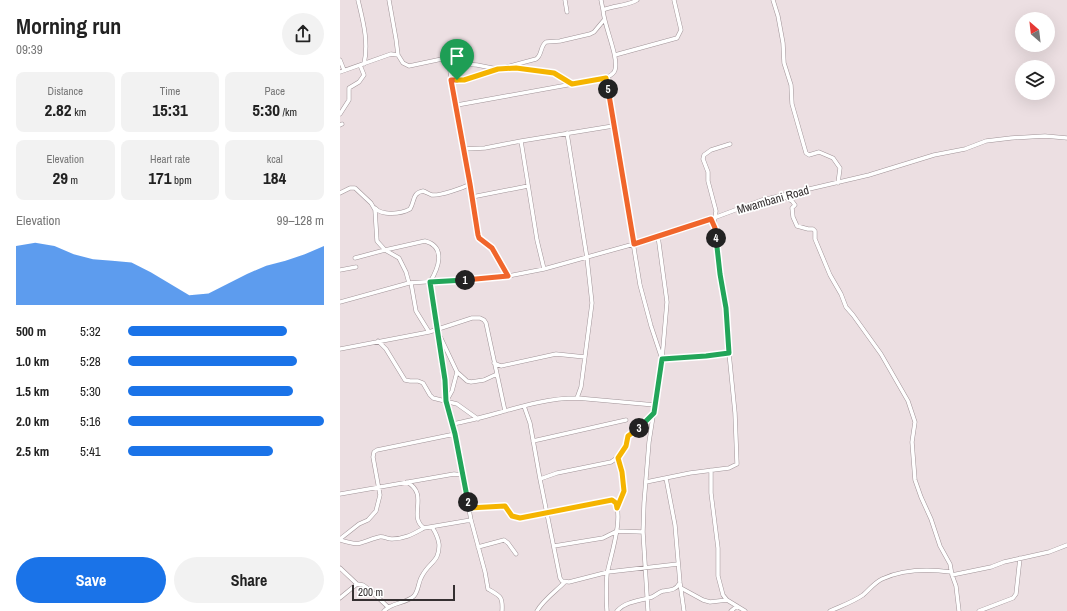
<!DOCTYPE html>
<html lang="en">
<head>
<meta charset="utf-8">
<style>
  body { margin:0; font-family:"Archivo Narrow",sans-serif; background:#f2f2f2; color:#222; height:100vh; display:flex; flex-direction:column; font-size:15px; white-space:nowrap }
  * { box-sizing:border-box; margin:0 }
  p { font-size:13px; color:#767676 }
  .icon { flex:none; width:22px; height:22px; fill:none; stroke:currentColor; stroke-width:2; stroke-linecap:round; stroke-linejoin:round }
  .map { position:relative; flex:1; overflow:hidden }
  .side { display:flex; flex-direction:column; background:#fff; width:340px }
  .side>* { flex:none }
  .needle { width:26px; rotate:332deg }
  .controls { position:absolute; left:675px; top:12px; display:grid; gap:8px }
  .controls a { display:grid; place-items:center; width:40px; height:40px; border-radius:50%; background:#fff; box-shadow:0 4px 16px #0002; font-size:20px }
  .scale { position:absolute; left:12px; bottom:10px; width:103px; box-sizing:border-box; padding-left:4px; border:2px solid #353031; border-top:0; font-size:11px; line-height:14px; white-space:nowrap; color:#353031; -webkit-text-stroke:3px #fff; paint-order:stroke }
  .pin { position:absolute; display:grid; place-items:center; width:34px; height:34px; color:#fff; margin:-41px -17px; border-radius:50% 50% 50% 0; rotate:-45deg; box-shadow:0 0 4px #0007 }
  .pin .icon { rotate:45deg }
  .km { position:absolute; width:20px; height:20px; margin:-10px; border-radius:50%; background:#222; color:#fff; font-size:11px; line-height:20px; text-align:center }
  .round { display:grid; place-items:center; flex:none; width:42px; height:42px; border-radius:21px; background:#f2f2f2 }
  .head { display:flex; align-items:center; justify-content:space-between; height:68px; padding:0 16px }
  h1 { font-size:22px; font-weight:800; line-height:30px }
  .stats { display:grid; grid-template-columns:repeat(3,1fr); gap:6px; height:68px; padding:4px 16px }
  .stats div { display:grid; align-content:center; border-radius:8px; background:#f2f2f2; text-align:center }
  .stats b { font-size:17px; font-weight:800 }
  .stats small { font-size:11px; font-weight:400 }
  .stats p { font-size:11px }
  .chart { height:112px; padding:8px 16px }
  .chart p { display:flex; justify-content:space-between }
  .chart svg { width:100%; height:72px; margin-top:4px; fill:#1a73e8; opacity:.7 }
  .action { display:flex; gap:8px; margin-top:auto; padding:8px 16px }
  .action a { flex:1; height:46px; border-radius:24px; background:#1a73e8; color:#fff; font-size:16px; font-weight:800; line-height:46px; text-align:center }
  .action a+a { background:#f2f2f2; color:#222 }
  ul { padding:0 16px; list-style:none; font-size:13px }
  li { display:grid; grid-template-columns:64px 48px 1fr; align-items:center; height:30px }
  li i { height:10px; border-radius:5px; background:#1a73e8 }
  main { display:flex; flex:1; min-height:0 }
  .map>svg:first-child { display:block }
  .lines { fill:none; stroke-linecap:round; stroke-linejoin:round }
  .minor-casing { stroke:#a19498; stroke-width:4.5 }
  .minor { stroke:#fff; stroke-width:3.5 }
  .split-1-casing { stroke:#fff; stroke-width:8 }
  .split-2-casing { stroke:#fff; stroke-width:8 }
  .split-3-casing { stroke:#fff; stroke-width:8 }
  .split-4-casing { stroke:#fff; stroke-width:8 }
  .split-5-casing { stroke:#fff; stroke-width:8 }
  .split-6-casing { stroke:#fff; stroke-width:8 }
  .split-1 { stroke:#f0652b; stroke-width:5 }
  .split-2 { stroke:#22a559; stroke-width:5 }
  .split-3 { stroke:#f5b400; stroke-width:5 }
  .split-4 { stroke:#22a559; stroke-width:5 }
  .split-5 { stroke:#f0652b; stroke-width:5 }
  .split-6 { stroke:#f5b400; stroke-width:5 }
  .labels { text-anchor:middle; stroke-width:3.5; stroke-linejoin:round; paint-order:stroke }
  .street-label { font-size:12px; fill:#353031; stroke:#fff }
</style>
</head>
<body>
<main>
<section class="side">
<div class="head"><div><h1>Morning run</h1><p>09:39</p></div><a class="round"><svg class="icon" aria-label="share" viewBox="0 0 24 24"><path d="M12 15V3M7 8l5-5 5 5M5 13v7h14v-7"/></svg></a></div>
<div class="stats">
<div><p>Distance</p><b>2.82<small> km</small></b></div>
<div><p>Time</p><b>15:31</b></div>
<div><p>Pace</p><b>5:30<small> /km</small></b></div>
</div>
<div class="stats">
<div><p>Elevation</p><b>29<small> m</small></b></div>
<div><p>Heart rate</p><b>171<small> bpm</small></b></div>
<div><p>kcal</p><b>184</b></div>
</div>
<div class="chart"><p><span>Elevation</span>99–128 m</p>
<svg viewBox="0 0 160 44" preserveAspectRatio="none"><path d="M0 44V8L10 6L20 8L30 13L40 16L50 17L60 18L70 24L80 31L90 38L100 37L110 31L120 25L130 20L140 17L150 13L160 8V44z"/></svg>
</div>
<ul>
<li><b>500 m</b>5:32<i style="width:81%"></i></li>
<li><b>1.0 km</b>5:28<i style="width:86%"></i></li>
<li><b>1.5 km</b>5:30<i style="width:84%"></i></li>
<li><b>2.0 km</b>5:16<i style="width:100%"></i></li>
<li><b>2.5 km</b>5:41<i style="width:74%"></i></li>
</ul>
<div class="action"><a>Save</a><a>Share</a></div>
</section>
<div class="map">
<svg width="727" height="611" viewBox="0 0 727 611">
  <rect width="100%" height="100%" fill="#ecdfe2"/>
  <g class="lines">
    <defs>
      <path id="minor" d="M18,0c5,21 11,42 6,64
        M49,0l7,39 2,16
        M225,0l2,12
        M261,0l2,10
        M433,0l5,16 5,27 1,20 7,22 1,19 14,49 3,2 10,-3 14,6 7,10 -2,15
        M275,55l62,-17 4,-8 -7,-30
        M0,60l4,10
        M108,63l29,2 20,4
        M165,69h11l38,4 18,11
        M0,72l51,-18 7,1 5,8 6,3 33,-7 5,2 2,4 29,170 1,3 13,11 16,27
        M266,78l34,207 11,41 11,33 -13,83 -5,61 -1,29 5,79
        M111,80h13l20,-7 52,-14c6,-3 4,-13 10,-17l14,-1 30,-7 4,-2 10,-12
        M117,105l149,-27c4,-2 8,-4 9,-8 4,-13 -11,-44 -12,-60 11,-5 25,-4 34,-10
        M0,114l9,-14v-12l10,-6 5,-7 -4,-10
        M0,125l2,-1
        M181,141l16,99 7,29
        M124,149l21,-1 36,-7 92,-15
        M0,193l10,-5h5l16,15 4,7 2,31 8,9 14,8 7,14 3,11
        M443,196l9,5 3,4 -3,3 1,9 4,9 11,3h5l2,2v8l15,36 11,19 5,13 7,8 28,39 27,47 7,21 -3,20 3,38 6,17 10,22 9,27 10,18 2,11 4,11 3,25
        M132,197l56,-11
        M35,208c7,8 26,6 35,1 5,-8 2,-16 13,-18 3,1 6,3 9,4 8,1 31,-7 38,-11
        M374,224l2,-13 -8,-30v-9l-5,-13 1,-4 7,-5 19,-6
        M318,236l9,66 -5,57 44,-3 23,-3
        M15,258l30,-8 40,-9c22,6 13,28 5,41l7,48 20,42 10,9 4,1 13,-2 13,-6
        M0,270l16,-3
        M71,283l5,28 13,21
        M0,302l69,-19 99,-7 36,-7 90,-25 77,-25 51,-19 107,-25 65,-20 31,-6 21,-8 25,-3 34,-2 22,2
        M97,330l9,71 9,33 16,86 14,52 3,17c12,7 15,7 14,22
        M38,341l8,8 19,31 5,1h8l5,2 7,12 3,3 24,6 21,15
        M0,349l89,-17 43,-14h8l4,2 2,3 19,88
        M154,363l7,3 55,-12 29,3
        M237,398l78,7
        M107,400l5,-9 5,-19
        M184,406l6,17 10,56 20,99 2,3 7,1 39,-10 70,-8
        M112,424c42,-7 82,-26 125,-26l4,-11 11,-84 -5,-45 -20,-125
        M193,441l93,-21
        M371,470v23l7,55v28l5,19 4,5
        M326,478l9,47 5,58 4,28
        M200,479l17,-6 54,-11c13,-8 13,-13 17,-26 6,-4 13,-10 19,-15 3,-4 2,-6 7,-8
        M67,482c23,13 0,34 17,46l47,-8
        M306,482l44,-9 39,-5 8,-4 -2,-51 -6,-60 -3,-45 -6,-34 -5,-46 -4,-9
        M0,494l114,-20 9,1
        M277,506l7,-15 -2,-19 -4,-14
        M129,508l36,-2 7,10 8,2 88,-17h6c11,13 -4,57 -7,73 -1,12 -1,24 0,37
        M0,539l19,-15 9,-4 8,-9 4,-16 -7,-38 1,-5 3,-2 78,-16
        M0,540c22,7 19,2 39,-3 5,-1 8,2 13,2 13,0 21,-5 32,-11
        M214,546l49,-8 14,-7 26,1
        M138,547l26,-7 4,3 8,11
        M0,568l17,16 6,1 7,5 18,17
        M612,575l39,-8 13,-5 45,-10 18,-7
        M341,588l22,12 7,2 17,-2 18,11
        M0,598l17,-14
        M44,611c8,-9 21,-7 30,-15 5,-6 4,-14 8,-20 7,-14 18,-14 17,-32 -1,-7 -3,-11 -7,-17
        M197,611c6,-11 19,-20 28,-29
        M277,611c9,-10 23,-10 35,-14 4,-2 7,-5 11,-6 7,-1 13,-1 16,-7
        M391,611l6,-5
        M490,611c11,-5 23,-9 33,-16 6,-5 11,-12 19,-16 22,-10 46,-10 69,-7
        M639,611l34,-13 3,-4 4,-36"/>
    </defs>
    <use href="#minor" class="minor-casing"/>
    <use href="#minor" class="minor"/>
  </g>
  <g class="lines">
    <defs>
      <path id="split-1" d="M117,80h-6l19,104 8,51 1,3 13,10 16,28 -43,4"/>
      <path id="split-2" d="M125,280l-35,2 15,98 1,21 9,33 13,68"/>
      <path id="split-3" d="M128,502l1,6 36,-2 7,10 8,2 92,-18 4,3 1,5 7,-17 -2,-19 -4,-14 8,-12 2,-10 11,-8"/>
      <path id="split-4" d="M299,428l15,-15 8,-54 44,-3 23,-3 -3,-45 -6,-34 -4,-36"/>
      <path id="split-5" d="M268,89l26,155 77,-25 4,9 1,10"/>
      <path id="split-6" d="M117,80h7l34,-11 18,-1 38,5 18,11 34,-6 2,11"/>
    </defs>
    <use href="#split-1" class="split-1-casing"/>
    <use href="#split-2" class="split-2-casing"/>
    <use href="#split-3" class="split-3-casing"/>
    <use href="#split-4" class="split-4-casing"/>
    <use href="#split-5" class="split-5-casing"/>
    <use href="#split-6" class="split-6-casing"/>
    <use href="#split-1" class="split-1"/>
    <use href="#split-2" class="split-2"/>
    <use href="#split-3" class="split-3"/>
    <use href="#split-4" class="split-4"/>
    <use href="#split-5" class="split-5"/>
    <use href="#split-6" class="split-6"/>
  </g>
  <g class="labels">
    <g class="street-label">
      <text transform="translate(433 200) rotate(-16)" y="4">Mwambani Road</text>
    </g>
  </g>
</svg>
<div class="controls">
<a><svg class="needle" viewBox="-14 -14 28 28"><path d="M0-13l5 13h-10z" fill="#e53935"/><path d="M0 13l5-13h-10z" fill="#767676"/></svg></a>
<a><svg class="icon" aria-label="layers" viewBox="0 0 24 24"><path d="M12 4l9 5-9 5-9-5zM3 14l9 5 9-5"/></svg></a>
</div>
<div class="scale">200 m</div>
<div class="pin" style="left:117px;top:80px;background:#1e9e55"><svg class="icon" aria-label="arrive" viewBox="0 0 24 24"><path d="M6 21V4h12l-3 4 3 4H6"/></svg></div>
<b class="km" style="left:125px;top:280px">1</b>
<b class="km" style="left:128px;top:502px">2</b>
<b class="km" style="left:299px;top:428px">3</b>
<b class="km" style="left:376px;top:238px">4</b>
<b class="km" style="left:268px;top:89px">5</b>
</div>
</main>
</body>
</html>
